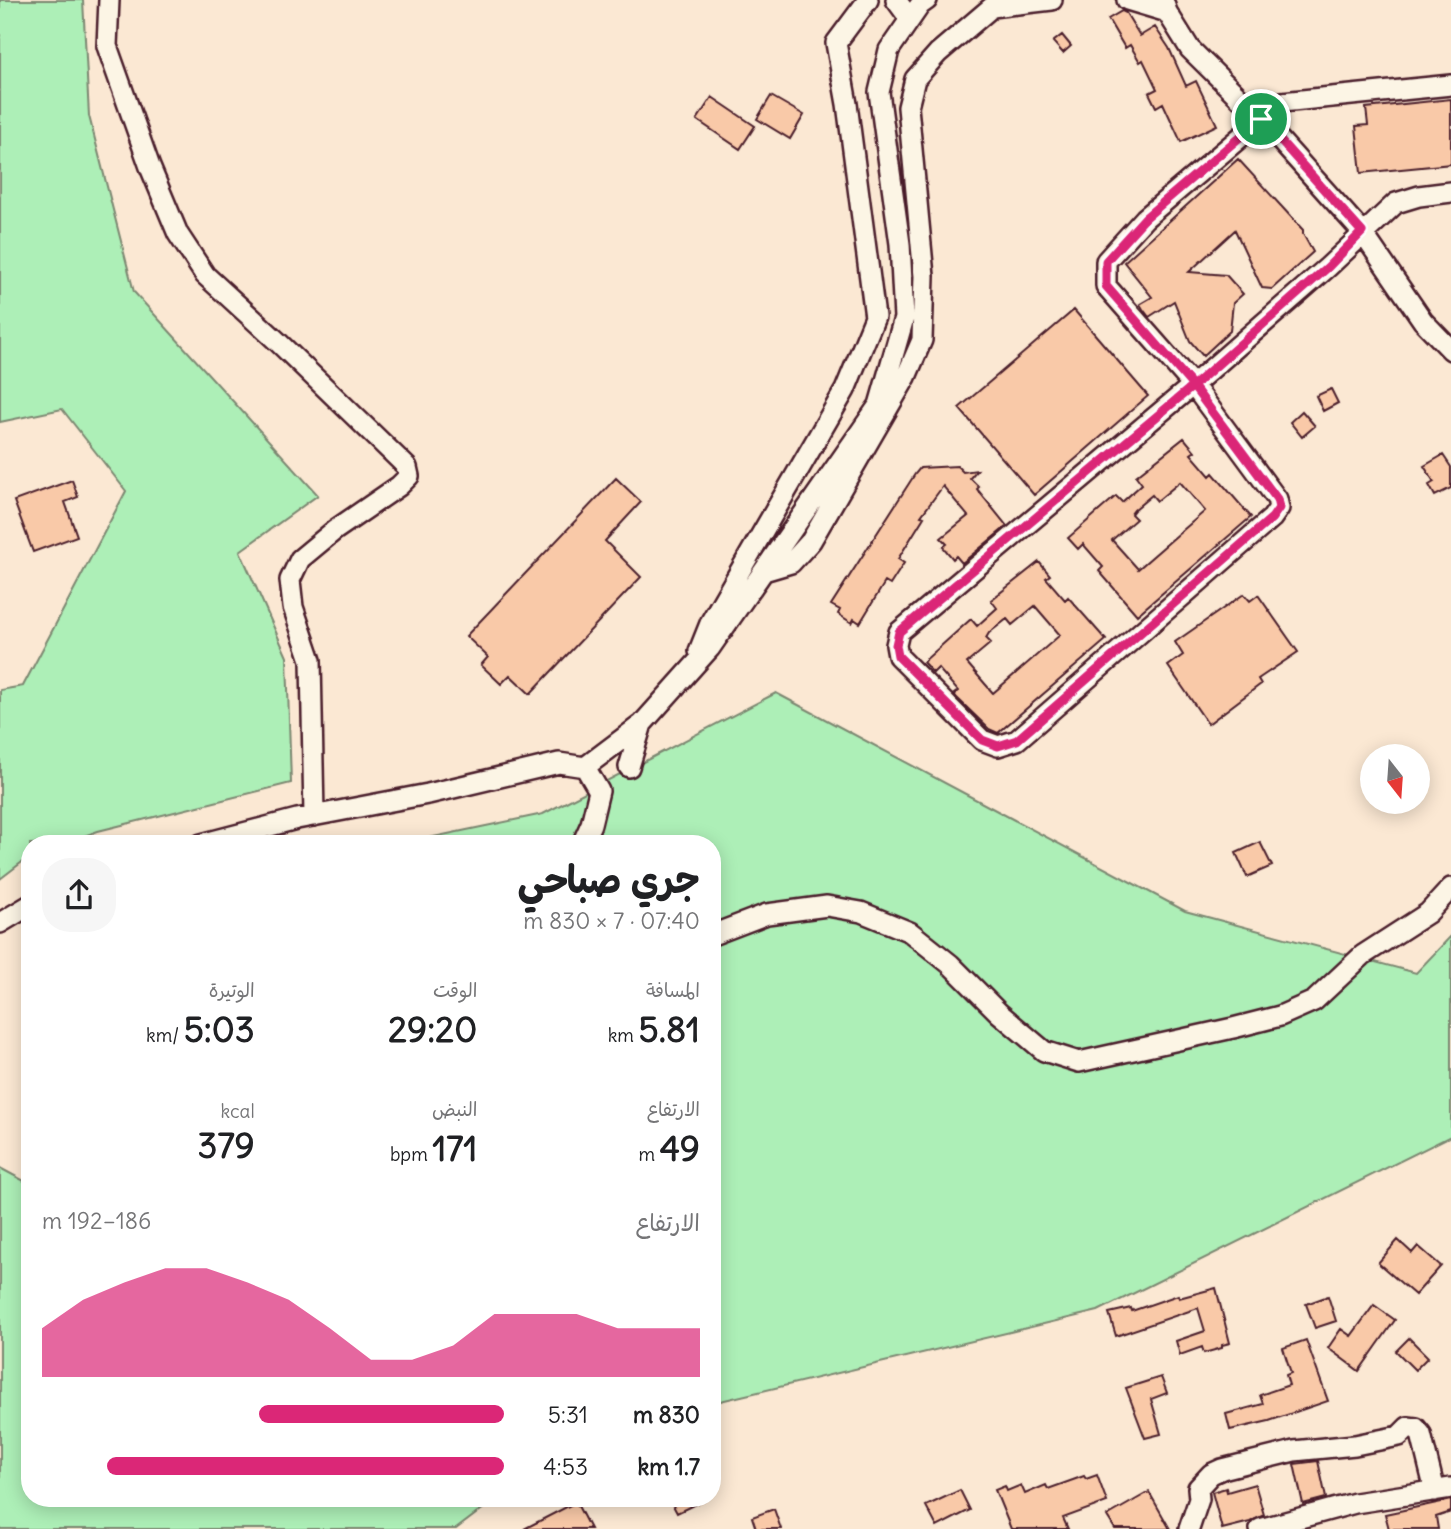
<!DOCTYPE html>
<html lang="ar">
<head>
<meta charset="utf-8">
<style>
  body { margin:0; font-family:Delius,"Playpen Sans Arabic",sans-serif; background:#f6f6f6; color:#202124; direction:rtl; height:100vh; display:flex; flex-direction:column; font-size:26px; white-space:nowrap }
  * { box-sizing:border-box; margin:0 }
  p { font-size:23px; color:#757577 }
  .icon { flex:none; width:38px; height:38px; fill:none; stroke:currentColor; stroke-width:2; stroke-linecap:round; stroke-linejoin:round }
  .map { position:relative; flex:1; overflow:hidden; direction:ltr }
  .sheet { position:absolute; left:21px; top:835px; width:700px; height:672px; display:flex; flex-direction:column; background:#fff; border-radius:28px; box-shadow:0 4px 18px #0003; direction:rtl }
  .sheet>* { flex:none }
  .needle { width:46px; rotate:163deg }
  .buttons { position:absolute; left:1360px; top:744px; display:grid; gap:14px }
  .buttons a { display:grid; place-items:center; width:70px; height:70px; border-radius:50%; background:#fff; box-shadow:0 4px 18px #0003; font-size:35px }
  .pin { position:absolute; display:grid; place-items:center; width:60px; height:60px; color:#fff; margin:-30px; border:4px solid #fff; border-radius:50%; box-shadow:0 2px 7px #0007 }
  .round { display:grid; place-items:center; flex:none; width:74px; height:74px; border-radius:28px; background:#f6f6f6 }
  .headline { display:flex; align-items:center; justify-content:space-between; height:119px; padding:0 21px }
  h1 { font-size:38px; font-weight:700; line-height:52px }
  .metrics { display:grid; grid-template-columns:repeat(3,1fr); gap:10px; height:119px; padding:7px 21px }
  .metrics div { display:grid; align-content:center }
  .metrics b { font-size:35px; font-weight:700 }
  .metrics small { font-size:19px; font-weight:400 }
  .metrics p { font-size:19px }
  .chart { height:196px; padding:14px 21px }
  .chart p { display:flex; justify-content:space-between }
  .chart svg { width:100%; height:126px; margin-top:7px; fill:#db2777; opacity:.7 }
  ul { padding:0 21px; list-style:none; font-size:23px }
  li { display:grid; grid-template-columns:112px 84px 1fr; align-items:center; height:52px }
  li i { height:18px; border-radius:9px; background:#db2777 }
  .map>svg:first-child { display:block }
  .green { fill:#adefb7; stroke:#7c8771; stroke-width:2 }
  .building { fill:#f9c9a8; stroke:#4a1f2b; stroke-width:2; fill-rule:evenodd }
  .lines { fill:none; stroke-linecap:round; stroke-linejoin:round }
  .minor-casing { stroke:#4a1f2b; stroke-width:24 }
  .minor { stroke:#fcf5e5; stroke-width:19 }
  .route-casing { stroke:#fff; stroke-width:14 }
  .route { stroke:#db2777; stroke-width:9 }
</style>
</head>
<body>
<div class="map">
<svg width="1451" height="1529" viewBox="0 0 1451 1529">
  <rect width="100%" height="100%" fill="#fbe8d3"/>
  <filter id="ink" filterUnits="userSpaceOnUse"><feTurbulence type="fractalNoise" baseFrequency=".0143" numOctaves="2"/><feDisplacementMap in="SourceGraphic" scale="14" xChannelSelector="R" yChannelSelector="G"/><feConvolveMatrix kernelMatrix="1 2 1 2 8 2 1 2 1" color-interpolation-filters="sRGB"/></filter>
  <g filter="url(#ink)">
    <path class="green" d="M0,0h83l6,116 45,176 184,203 -78,56 47,106 4,126 -193,48 -33,12 -35,1v12l-30,23v-189l23,-4 103,-195 -64,-82 -62,13z
      M776,693l409,218 231,62 35,-37v200l-353,175 -386,92v-559h-312l143,-30z
      M0,1168l30,16v314h467l-41,31h-456z"/>
    <path class="building" d="M1122,11l4,2 14,23 15,-9 14,21 17,38 10,-5 21,44 -36,17 -18,-39 -7,4 -7,-14 8,-4 -14,-29 -3,2 -10,-17 -5,3 -17,-29z
      M1062,35l9,11 -8,7 -10,-11z
      M771,96l33,19 -14,24 -33,-20z
      M712,97l43,29 -15,23 -43,-29z
      M1451,99v65l-90,9 -5,-47 12,-1 -2,-17z
      M1238,159l65,71v4l10,18 -41,37 -10,-1 -27,-58 -46,42 37,3 17,19 -10,9 -3,28 -27,25 -13,-15 -16,-40 -25,16 -6,-8 -3,-5 12,-7 -28,-35z
      M1074,310l74,86 -114,99 -75,-87z
      M1331,389l7,14 -15,8 -7,-15z
      M1302,411l13,15 -13,11 -12,-15z
      M1184,438l11,13 -4,3 19,22 3,-3 38,44 -114,98 -38,-44 4,-4 -20,-23 -5,5 -10,-11 48,-42 6,6 20,-18 -6,-8zM1180,482l25,29 -67,58 -26,-29 24,-21 -5,-5 3,-4 18,-15 5,6z
      M1443,455l8,12v21l-16,8 -6,-11 5,-3 -10,-16z
      M957,466l6,6 14,-2 -7,8 9,9 -2,2 30,37 -45,37 -6,-7 -3,3 -10,-12 4,-3 -6,-6 27,-22 -25,-30 -22,30 3,1 -26,42 6,4 -14,22 -5,-3 -25,41 -6,-4 -2,4 -14,-9 2,-4 -9,-5 84,-131 5,-6z
      M616,478l25,24 -36,39 36,36 -111,117 -20,-19 -9,9 -20,-19 7,-8 -22,-21z
      M72,480l6,17 -13,5 12,34 -44,16 -19,-51z
      M1039,562l11,13 -4,3 19,22 3,-3 38,43 -108,93 -9,-4 -32,-31 -3,-4 4,-3 -20,-23 -5,5 -10,-11 48,-43 6,7 20,-18 -6,-8zM1035,606l25,29 -67,58 -26,-30 24,-20 -5,-5 3,-5 18,-14 5,6z
      M1244,594l6,7 8,-6 40,57 -40,27 3,5 -53,40 -40,-58 15,-11 -8,-13z
      M1260,842l12,24 -25,11 -11,-24z
      M1398,1240l14,13 6,-7 23,20 -26,29 -37,-32z
      M1216,1288l14,55 -8,2v3l-18,5 -2,-6 -22,8 -4,-14 29,-10 -7,-23 -82,28 -7,-23 22,-5 1,3 46,-16 1,3z
      M1328,1296l8,25 -21,7 -9,-24z
      M1374,1305l21,15 -36,51 -31,-23 13,-19 10,7z
      M1409,1338l19,19 -13,13 -19,-19z
      M1306,1340l22,61 -59,20 -39,9 -4,-16 37,-10 -3,-9 29,-10 -3,-10 5,-2 -8,-25z
      M1161,1377l6,16 -16,6 10,35 -16,4 -19,-50z
      M1318,1461l8,37 -23,6 -9,-40z
      M1097,1475l10,27 -44,16 5,11h-57l-16,-39 10,-4 2,5 14,-6 4,9 21,-9 2,4 36,-13 2,3z
      M1255,1484l9,31 -14,7 -28,7 -10,-37 14,-4 1,4z
      M960,1490l10,20 -33,17 -11,-21z
      M1149,1492l21,37h-55l-8,-13z
      M669,1498h39l-31,15z
      M1451,1500v12l-15,5 2,12h-49l-4,-15z
      M576,1502l14,27h-66z
      M774,1509l7,20h-25l-4,-12z"/>
    <g class="lines">
      <defs>
        <path id="minor" d="M109,0l-2,46 43,121 28,67 27,41 72,66 130,126 2,9 -10,10 -64,44 -35,29 -10,21 3,27 18,53 3,156
          M896,0l14,19
          M1127,0l40,12
          M1163,0l4,12 23,37 71,70 101,113 61,89 28,29
          M1451,85l-169,17 -137,116 -39,43v25l87,99 84,114 2,9 -7,10 -255,222 -19,6 -16,-6 -84,-84 -2,-11 3,-13 294,-247 135,-118 68,-64 23,-7 32,-4
          M764,571l27,-8 20,-22 95,-164 16,-37 2,-64 -16,-169 7,-28 23,-26 54,-46 60,-7
          M699,651l12,-30 134,-231 30,-73 -28,-213 -11,-61 32,-43
          M585,767l57,-43 68,-76 169,-243 25,-87 -4,-74 -21,-152 10,-42 31,-45 7,-5
          M629,767l13,-43
          M201,844l96,-25 131,-25 131,-31 26,4 14,24 -8,33 -9,20
          M0,923l30,-18
          M712,935l55,-21 60,-8 34,6 49,20 40,32 49,49 45,38 35,11 154,-34 47,-12 34,-15 49,-46 65,-42 23,-25
          M1189,1529l10,-30 -1,-11 13,-14 11,-5 72,-18 61,-6 44,-9 9,-9 8,1 5,6 14,57
          M1260,1529l95,-26 96,-15"/>
      </defs>
      <use href="#minor" class="minor-casing"/>
      <use href="#minor" class="minor"/>
    </g>
  </g>
  <g class="lines" filter="url(#ink)">
    <defs>
      <path id="route" d="M1261,119l-116,99 -39,43v25l87,100 -294,246 -3,13 2,11 84,84 16,6 19,-6 255,-222 7,-10 -2,-9 -84,-113 135,-119 34,-35 -101,-113"/>
    </defs>
    <use href="#route" class="route-casing"/>
    <use href="#route" class="route"/>
  </g>
</svg>
<div class="buttons">
<a><svg class="needle" viewBox="-14 -14 28 28"><path d="M0-13l5 13h-10z" fill="#e53935"/><path d="M0 13l5-13h-10z" fill="#757577"/></svg></a>
</div>
<div class="pin" style="left:1261px;top:119px;background:#1e9e55"><svg class="icon" aria-label="arrive" viewBox="0 0 24 24"><path d="M6 21V4h12l-3 4 3 4H6"/></svg></div>
<section class="sheet">
<div class="headline"><div><h1>جري صباحي</h1><p>07:40 · 7 × 830 m</p></div><a class="round"><svg class="icon" aria-label="share" viewBox="0 0 24 24"><path d="M12 15V3M7 8l5-5 5 5M5 13v7h14v-7"/></svg></a></div>
<div class="metrics">
<div><p>المسافة</p><b>5.81<small> km</small></b></div>
<div><p>الوقت</p><b>29:20</b></div>
<div><p>الوتيرة</p><b>5:03<small> /km</small></b></div>
</div>
<div class="metrics">
<div><p>الارتفاع</p><b>49<small> m</small></b></div>
<div><p>النبض</p><b>171<small> bpm</small></b></div>
<div><p>kcal</p><b>379</b></div>
</div>
<div class="chart"><p><span>الارتفاع</span>186–192 m</p>
<svg viewBox="0 0 160 44" preserveAspectRatio="none"><path d="M0 44V27L10 17L20 11L30 6L40 6L50 11L60 17L70 27L80 38L90 38L100 33L110 22L120 22L130 22L140 27L150 27L160 27V44z"/></svg>
</div>
<ul>
<li><b>830 m</b>5:31<i style="width:53%"></i></li>
<li><b>1.7 km</b>4:53<i style="width:86%"></i></li>
</ul>
</section>
</div>
</body>
</html>
